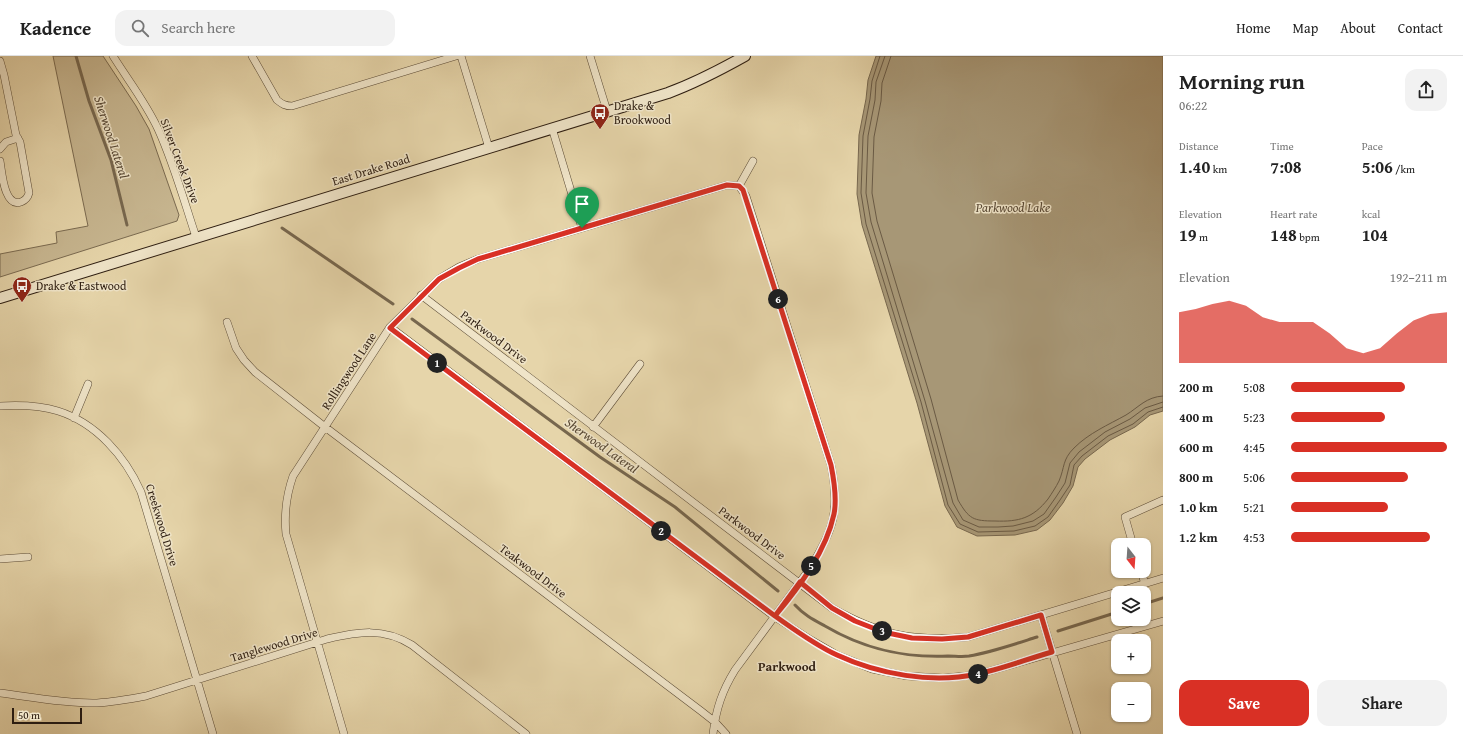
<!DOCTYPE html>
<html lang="en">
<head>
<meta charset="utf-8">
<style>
  body { margin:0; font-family:"Gentium Book Plus",serif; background:#f2f2f2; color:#222; height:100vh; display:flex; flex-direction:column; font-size:15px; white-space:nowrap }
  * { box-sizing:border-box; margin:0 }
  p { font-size:13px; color:#767676 }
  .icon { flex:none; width:22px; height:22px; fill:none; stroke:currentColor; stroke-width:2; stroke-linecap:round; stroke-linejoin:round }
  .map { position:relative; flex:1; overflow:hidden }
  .details { display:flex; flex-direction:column; background:#fff; width:300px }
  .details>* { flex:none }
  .needle { width:26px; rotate:163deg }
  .fabs { position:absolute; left:1111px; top:482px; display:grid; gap:8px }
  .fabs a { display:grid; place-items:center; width:40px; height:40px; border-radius:8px; background:#fff; box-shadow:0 1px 3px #0004; font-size:20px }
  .scale { position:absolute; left:12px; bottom:10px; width:70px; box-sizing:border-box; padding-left:4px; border:2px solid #2e1e11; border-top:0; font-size:11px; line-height:14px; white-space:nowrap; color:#2e1e11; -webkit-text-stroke:3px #efe4c8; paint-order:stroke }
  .pin { position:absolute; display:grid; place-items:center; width:34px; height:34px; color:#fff; margin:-41px -17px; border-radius:50% 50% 50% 0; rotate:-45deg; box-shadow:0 0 4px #0007 }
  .pin .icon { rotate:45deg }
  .km { position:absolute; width:20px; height:20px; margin:-10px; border-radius:50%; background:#222; color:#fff; font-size:11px; line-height:20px; text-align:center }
  .round { display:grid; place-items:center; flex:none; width:42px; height:42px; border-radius:12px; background:#f2f2f2 }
  .summary { display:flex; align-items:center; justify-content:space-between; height:68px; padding:0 16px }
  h1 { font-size:22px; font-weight:700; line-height:30px }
  .stats { display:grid; grid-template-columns:repeat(3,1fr); gap:6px; height:68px; padding:4px 16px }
  .stats div { display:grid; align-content:center }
  .stats b { font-size:17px; font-weight:700 }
  .stats small { font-size:11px; font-weight:400 }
  .stats p { font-size:11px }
  .chart { height:112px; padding:8px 16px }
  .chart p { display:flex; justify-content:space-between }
  .chart svg { width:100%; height:72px; margin-top:4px; fill:#d93025; opacity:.7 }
  .button { display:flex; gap:8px; margin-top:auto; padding:8px 16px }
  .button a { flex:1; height:46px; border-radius:12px; background:#d93025; color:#fff; font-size:16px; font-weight:700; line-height:46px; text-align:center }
  .button a+a { background:#f2f2f2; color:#222 }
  ul { padding:0 16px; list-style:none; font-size:13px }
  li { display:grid; grid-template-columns:64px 48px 1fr; align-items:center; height:30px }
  li i { height:10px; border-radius:5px; background:#d93025 }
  header { display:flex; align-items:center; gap:24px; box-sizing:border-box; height:56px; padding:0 20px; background:#fff; border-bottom:1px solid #e0e0e0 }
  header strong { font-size:19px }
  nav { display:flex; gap:22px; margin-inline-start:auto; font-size:14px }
  .search { width:280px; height:36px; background:#f2f2f2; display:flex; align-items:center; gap:10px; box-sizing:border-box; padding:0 14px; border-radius:12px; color:#767676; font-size:15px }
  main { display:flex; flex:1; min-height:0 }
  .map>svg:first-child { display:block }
  .green { fill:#c7b690; stroke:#7a6a50 }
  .water { fill:#a79776; stroke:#77674e }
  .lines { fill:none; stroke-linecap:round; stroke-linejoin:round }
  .shore { stroke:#6a5a44; stroke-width:1 }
  .stream { stroke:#77674e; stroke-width:3 }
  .street-casing { stroke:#5c4c37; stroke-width:8 }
  .secondary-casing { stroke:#2e1e11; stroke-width:12 }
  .street { stroke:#efe4c8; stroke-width:7 }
  .secondary { stroke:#efe4c8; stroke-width:10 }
  .route-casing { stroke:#fff; stroke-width:8 }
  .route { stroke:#d93025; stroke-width:5 }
  .labels { text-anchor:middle; stroke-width:3; stroke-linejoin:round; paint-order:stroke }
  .poi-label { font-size:12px; fill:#2e1e11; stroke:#efe4c8; text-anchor:start }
  .street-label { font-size:12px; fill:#2e1e11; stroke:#efe4c8 }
  .water-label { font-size:13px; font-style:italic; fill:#584834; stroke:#efe4c8 }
  .neighbourhood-label { font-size:13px; font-weight:bold; fill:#2e1e11; stroke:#efe4c8 }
</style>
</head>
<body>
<header>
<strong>Kadence</strong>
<div class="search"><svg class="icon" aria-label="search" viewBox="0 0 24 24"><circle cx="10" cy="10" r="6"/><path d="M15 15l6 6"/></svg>Search here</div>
<nav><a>Home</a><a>Map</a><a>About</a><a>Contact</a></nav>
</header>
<main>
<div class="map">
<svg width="1163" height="678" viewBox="0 0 1163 678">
  <rect width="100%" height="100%" fill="#e6d5aa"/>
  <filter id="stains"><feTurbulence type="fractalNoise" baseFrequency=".005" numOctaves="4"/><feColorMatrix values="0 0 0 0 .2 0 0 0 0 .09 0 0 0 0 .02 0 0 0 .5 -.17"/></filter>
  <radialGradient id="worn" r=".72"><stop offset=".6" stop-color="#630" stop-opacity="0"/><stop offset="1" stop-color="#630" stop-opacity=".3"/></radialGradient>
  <path class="green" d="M53,0h50l33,50 13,23 30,86 -2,6 -177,56v-23l57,-11 -1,-11 32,-6z"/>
  <path class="water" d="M876,0h287v355l-13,4 -15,12 -25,13 -25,19 -7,8 -5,19 -10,17 -13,17 -13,10 -22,5 -38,1 -20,-9 -12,-21 -28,-103 -55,-178 -5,-31 2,-59 7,-36 2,-19z"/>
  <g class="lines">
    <path class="shore" d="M880,0l-8,25 -2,18 -7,37 -2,57 5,31 55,178 27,103 12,19 18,8 36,-1 21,-5 13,-9 12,-17 10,-15 4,-20 8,-9 26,-20 25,-12 15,-12 15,-5
      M885,0l-9,26 -1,18 -7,36 -2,57 5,29 54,179 28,102 10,17 16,7h19l15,-1 20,-5 11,-7 12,-17 9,-14 5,-20 9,-11 26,-20 25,-13 15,-11 18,-6
      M891,0l-9,27 -1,18 -7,36 -2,56 5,28 54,178 27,101c11,19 15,21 37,21 24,1 38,-3 53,-22 4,-6 8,-12 11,-18 6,-14 3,-21 15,-33 15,-15 34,-23 52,-33 13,-8 20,-18 37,-19"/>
    <path class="stream" d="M76,0l13,45 22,59 16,65
      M282,172l111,76
      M412,263l188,138 75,50 103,84
      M1144,548l19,-6
      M795,549c9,10 19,15 30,21 39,23 78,32 123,30 7,0 14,1 21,0 23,-4 46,-12 68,-19
      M1058,575l60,-19"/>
    <defs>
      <path id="street" d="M113,0c15,24 33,47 45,73 16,35 26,72 38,108
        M252,0l25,44c5,4 8,6 15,6l164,-50
        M461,0l28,92
        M590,0l17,55
        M0,5l4,14 12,60 4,7 9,51c-1,4 -3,7 -8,9 -17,6 -19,-30 -21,-41
        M552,72l30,100
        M0,93l6,-7 12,-4
        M739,130l14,-25
        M421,239l411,313c48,27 81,34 136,29l195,-59
        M227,266l9,26 8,12 11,12 70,55 376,284 14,11 11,12
        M390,271l385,290 36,23 26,15 35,14 35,7 36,2 33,-3 187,-54
        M0,350c19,-1 39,-1 58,5 38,12 67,45 83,81l72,242
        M74,362l14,-34
        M593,371l47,-63
        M1133,489l-8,-28 38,-17
        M0,503l28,-2
        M1141,515l4,13
        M1041,559l36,119
        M0,637c31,4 66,11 97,10 17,-1 33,-4 49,-7l181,-57c31,-7 56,-12 85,6l114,89
        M344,678l-58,-200c-2,-21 0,-38 7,-58l97,-149 49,-48 20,-12 19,-8 249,-74 12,1
        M713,678c3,-25 9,-43 22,-64l76,-103c9,-16 21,-36 23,-55 2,-15 0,-32 -3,-47l-85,-269 -7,-10"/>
      <path id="secondary" d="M0,242l668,-205c27,-10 52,-23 77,-37"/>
    </defs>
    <use href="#street" class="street-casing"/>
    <use href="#secondary" class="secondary-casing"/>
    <use href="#street" class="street"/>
    <use href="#secondary" class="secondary"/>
  </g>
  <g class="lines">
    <defs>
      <path id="route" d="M582,172l-104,31 -19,9 -20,11 -49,49 385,288 25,-34 32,26 23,13 28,11 29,6 30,1 26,-2 73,-22 11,37c-25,7 -50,17 -75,22 -45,10 -99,0 -140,-19 -22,-10 -42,-25 -62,-39 24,-29 51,-64 59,-102 3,-15 0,-34 -3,-49l-88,-275 -4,-4 -12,-1 -145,43"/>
    </defs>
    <use href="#route" class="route-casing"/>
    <use href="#route" class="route"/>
  </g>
  <defs>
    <symbol id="bus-pin" viewBox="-11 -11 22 30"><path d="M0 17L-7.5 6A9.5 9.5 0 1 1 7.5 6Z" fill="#8f2418" stroke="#efe4c8"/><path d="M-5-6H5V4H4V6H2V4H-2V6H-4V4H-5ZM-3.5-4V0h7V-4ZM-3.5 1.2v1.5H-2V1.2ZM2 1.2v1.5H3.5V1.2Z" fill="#fff"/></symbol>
  </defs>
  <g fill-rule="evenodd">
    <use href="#bus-pin" x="589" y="46" width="22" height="30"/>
    <use href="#bus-pin" x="11" y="219" width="22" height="30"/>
  </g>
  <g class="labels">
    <g class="poi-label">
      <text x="614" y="54">Drake &amp;<tspan x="614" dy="14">Brookwood</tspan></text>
      <text x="36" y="234">Drake &amp; Eastwood</text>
    </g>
    <g class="street-label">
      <text transform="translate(180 105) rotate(69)" y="4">Silver Creek Drive</text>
      <text transform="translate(371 114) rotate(-17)" y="4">East Drake Road</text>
      <text transform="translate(494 281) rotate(37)" y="4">Parkwood Drive</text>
      <text transform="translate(349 315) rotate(-57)" y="4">Rollingwood Lane</text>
      <text transform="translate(162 469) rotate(73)" y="4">Creekwood Drive</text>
      <text transform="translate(752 477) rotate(37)" y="4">Parkwood Drive</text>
      <text transform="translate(533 515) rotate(37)" y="4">Teakwood Drive</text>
      <text transform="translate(274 589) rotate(-17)" y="4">Tanglewood Drive</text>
    </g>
    <g class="water-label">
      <text transform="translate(112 81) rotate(72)" y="5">Sherwood Lateral</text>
      <text x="1013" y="156">Parkwood Lake</text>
      <text transform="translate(602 389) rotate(35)" y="5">Sherwood Lateral</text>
    </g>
    <g class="neighbourhood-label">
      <text x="787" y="615">Parkwood</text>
    </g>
  </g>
  <rect width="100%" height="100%" filter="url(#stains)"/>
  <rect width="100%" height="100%" fill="url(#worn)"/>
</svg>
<div class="fabs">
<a><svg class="needle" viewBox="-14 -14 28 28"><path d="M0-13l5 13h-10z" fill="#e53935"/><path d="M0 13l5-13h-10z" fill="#767676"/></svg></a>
<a><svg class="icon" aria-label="layers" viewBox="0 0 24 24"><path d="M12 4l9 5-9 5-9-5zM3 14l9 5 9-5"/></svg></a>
<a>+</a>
<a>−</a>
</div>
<div class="scale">50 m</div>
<div class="pin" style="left:582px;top:172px;background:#1e9e55"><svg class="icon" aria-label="arrive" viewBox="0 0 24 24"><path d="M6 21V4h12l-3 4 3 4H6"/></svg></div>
<b class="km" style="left:437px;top:307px">1</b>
<b class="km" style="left:661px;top:475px">2</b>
<b class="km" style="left:882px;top:575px">3</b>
<b class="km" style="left:978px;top:618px">4</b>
<b class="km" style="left:811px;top:510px">5</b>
<b class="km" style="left:778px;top:243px">6</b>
</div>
<section class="details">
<div class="summary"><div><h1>Morning run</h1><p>06:22</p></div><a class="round"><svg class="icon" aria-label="share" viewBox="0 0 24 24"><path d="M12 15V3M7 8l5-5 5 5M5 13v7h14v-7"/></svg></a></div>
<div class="stats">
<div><p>Distance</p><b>1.40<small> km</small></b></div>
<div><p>Time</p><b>7:08</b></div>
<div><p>Pace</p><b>5:06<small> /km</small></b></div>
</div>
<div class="stats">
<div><p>Elevation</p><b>19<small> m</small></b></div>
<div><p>Heart rate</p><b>148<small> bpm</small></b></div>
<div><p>kcal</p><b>104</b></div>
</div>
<div class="chart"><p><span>Elevation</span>192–211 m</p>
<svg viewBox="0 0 160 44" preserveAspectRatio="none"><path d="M0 44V13L10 11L20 8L30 6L40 9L50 16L60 19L70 19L80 19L90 26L100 35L110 38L120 35L130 26L140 18L150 14L160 13V44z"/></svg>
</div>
<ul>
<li><b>200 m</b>5:08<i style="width:73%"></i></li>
<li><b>400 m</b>5:23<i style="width:60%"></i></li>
<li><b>600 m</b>4:45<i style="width:100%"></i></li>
<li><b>800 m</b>5:06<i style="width:75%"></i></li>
<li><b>1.0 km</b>5:21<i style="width:62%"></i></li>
<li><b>1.2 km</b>4:53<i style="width:89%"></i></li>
</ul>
<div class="button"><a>Save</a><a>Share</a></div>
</section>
</main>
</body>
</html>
